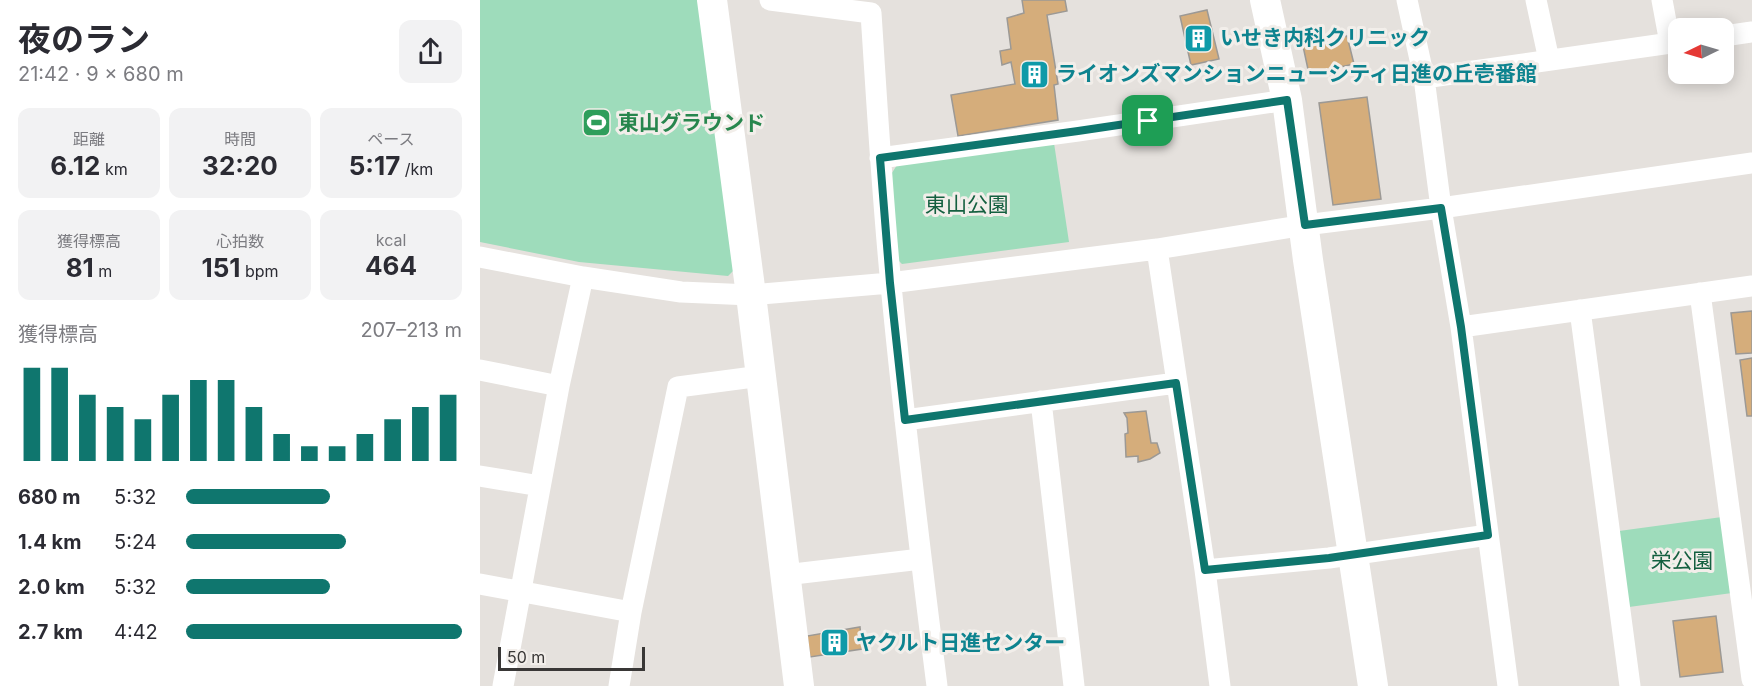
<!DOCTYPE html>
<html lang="ja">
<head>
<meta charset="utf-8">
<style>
  body { margin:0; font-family:Inter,"Noto Sans JP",sans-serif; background:#f2f2f3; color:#2b2b33; height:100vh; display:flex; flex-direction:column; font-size:22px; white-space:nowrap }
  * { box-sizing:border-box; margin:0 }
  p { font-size:20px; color:#7c7c81 }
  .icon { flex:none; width:33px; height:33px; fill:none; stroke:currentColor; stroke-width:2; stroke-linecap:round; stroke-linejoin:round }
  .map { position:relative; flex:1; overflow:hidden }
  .drawer { display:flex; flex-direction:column; background:#fff; width:480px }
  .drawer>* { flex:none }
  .needle { width:39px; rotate:265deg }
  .fabs { position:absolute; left:1188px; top:18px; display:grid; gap:12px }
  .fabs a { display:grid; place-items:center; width:66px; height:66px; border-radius:12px; background:#fff; box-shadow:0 3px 15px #0003; font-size:30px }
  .scale { position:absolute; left:18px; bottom:15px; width:147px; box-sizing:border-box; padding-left:6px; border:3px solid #393736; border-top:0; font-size:16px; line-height:21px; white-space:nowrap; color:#393736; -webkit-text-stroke:4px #f2eeea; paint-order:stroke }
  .pin { position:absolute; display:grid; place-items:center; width:51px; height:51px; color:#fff; margin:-26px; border-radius:12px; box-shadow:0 3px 9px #0006 }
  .round { display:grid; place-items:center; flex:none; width:63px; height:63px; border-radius:12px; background:#f2f2f3 }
  .summary { display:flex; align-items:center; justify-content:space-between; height:102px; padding:0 18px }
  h1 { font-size:33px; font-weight:700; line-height:45px }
  .metrics { display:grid; grid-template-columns:repeat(3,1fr); gap:9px; height:102px; padding:6px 18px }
  .metrics div { display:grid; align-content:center; border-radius:12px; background:#f2f2f3; text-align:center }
  .metrics b { font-size:26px; font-weight:700 }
  .metrics small { font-size:16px; font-weight:400 }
  .metrics p { font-size:16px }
  .chart { height:168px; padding:12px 18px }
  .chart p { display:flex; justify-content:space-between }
  .chart svg { width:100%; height:108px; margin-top:6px; stroke:#0f766e; stroke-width:6 }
  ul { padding:0 18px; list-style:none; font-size:20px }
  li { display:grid; grid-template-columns:96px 72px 1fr; align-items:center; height:45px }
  li i { height:15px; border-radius:8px; background:#0f766e }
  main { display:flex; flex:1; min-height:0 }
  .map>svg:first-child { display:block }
  .green { fill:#9edcbb }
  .building { fill:#d5ad7b; stroke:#9c9995; stroke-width:1.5 }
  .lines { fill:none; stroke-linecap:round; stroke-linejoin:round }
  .street { stroke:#fff; stroke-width:21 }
  .secondary { stroke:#fff; stroke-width:30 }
  .route-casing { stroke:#fff; stroke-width:12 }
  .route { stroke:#0f766e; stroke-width:8 }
  .labels { text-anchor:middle; stroke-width:6; stroke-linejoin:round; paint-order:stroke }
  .culture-label { font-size:21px; font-weight:bold; fill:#0d838f; stroke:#f2eeea; text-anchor:start }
  .leisure-label { font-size:21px; font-weight:bold; fill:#27864d; stroke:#f2eeea; text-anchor:start }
  .park-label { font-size:21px; fill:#146040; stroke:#f2eeea }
</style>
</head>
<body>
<main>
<section class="drawer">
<div class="summary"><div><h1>夜のラン</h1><p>21:42 · 9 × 680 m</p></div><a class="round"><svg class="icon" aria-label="share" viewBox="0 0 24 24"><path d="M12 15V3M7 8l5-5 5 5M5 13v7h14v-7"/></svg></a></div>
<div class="metrics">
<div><p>距離</p><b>6.12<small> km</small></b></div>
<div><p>時間</p><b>32:20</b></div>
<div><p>ペース</p><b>5:17<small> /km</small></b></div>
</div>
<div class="metrics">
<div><p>獲得標高</p><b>81<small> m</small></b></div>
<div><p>心拍数</p><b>151<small> bpm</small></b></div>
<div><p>kcal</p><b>464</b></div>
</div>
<div class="chart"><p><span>獲得標高</span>207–213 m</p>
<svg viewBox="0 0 160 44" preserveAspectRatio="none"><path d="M5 44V6M15 44V6M25 44V17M35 44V22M45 44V27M55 44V17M65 44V11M75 44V11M85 44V22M95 44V33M105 44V38M115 44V38M125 44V33M135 44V27M145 44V22M155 44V17"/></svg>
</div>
<ul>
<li><b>680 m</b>5:32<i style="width:52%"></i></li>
<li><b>1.4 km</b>5:24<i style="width:58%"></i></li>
<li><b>2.0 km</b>5:32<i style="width:52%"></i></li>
<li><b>2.7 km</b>4:42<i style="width:100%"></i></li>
</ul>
</section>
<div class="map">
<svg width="1272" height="686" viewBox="0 0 1272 686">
  <rect width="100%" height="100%" fill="#e5e1dd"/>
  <path class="green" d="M0,0h219l35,270 -6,6 -149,-14 -99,-20z
    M574,143l15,99 -167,22 -6,-6 -6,-82 7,-11z
    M1242,517l10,76 -103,14 -10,-76z"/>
  <path class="building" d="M542,0h43l2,11 -20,4 11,69 -4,1 4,35 -100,16 -7,-41 64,-11 -4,-22 -9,3 -2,-14 11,-2 -4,-31 17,-5z
    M727,10l12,49 -28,6 -11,-49z
    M867,36l7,28 -45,10 -6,-28z
    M887,97l14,102 -48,6 -14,-102z
    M1272,311v42l-16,1 -5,-41z
    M1272,358v58h-5l-7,-56z
    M666,411l5,32h6l3,10 -10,6 -12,3v-6l-12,1 -1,-23 3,-1 -1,-15 -3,-5z
    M1236,616l7,56 -43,5 -7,-56z
    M380,627l2,22 -52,8 -3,-21z"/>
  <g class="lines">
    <path class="street" d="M290,0l101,13c6,91 11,181 20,272 13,134 29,267 46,401
      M927,0l17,78 17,130 20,119 47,359
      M1056,0l13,60
      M1182,0l8,43
      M1244,36l28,-4
      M944,78l254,-36
      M400,158l198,-27 209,-31
      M677,249l48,321 15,116
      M0,257l103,20 98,15 70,3 139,-12 267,-34 148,-24 136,-17 311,-45
      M1220,293l52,386
      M1100,310l50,376
      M981,327l291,-41
      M0,370l79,16
      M561,401l33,285
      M425,420l271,-37
      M0,476l60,10
      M725,570l124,-12 159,-23
      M305,575l136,-16
      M0,584l151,28
      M23,686l56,-300 24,-109
      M139,686l12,-74 47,-225 83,-11"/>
    <path class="secondary" d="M232,0l39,295 48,391
      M785,0l22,100 21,160 65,426"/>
  </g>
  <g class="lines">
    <defs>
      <path id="route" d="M807,100l18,125 136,-17 20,119 27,208 -159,23 -124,12 -29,-187 -271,37 -15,-137 -10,-125 198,-27z"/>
    </defs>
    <use href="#route" class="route-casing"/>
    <use href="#route" class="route"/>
  </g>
  <defs>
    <symbol id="building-square" viewBox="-11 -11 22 22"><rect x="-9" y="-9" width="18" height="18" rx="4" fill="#0f9aa8" stroke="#f2eeea"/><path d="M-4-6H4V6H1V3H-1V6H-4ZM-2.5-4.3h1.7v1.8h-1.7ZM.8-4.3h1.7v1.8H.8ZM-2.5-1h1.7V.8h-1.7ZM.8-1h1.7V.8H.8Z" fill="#fff"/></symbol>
    <symbol id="stadium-square" viewBox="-11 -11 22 22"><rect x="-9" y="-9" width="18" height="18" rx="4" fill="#2e9e5b" stroke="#f2eeea"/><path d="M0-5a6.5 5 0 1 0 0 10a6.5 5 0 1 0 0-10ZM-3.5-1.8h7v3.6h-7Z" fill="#fff"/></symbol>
  </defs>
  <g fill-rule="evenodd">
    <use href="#building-square" x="702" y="22" width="33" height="33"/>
    <use href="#building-square" x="538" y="58" width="33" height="33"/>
    <use href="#stadium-square" x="100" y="106" width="33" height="33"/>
    <use href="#building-square" x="338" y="626" width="33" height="33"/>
  </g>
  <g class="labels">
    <g class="culture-label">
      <text x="740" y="45">いせき内科クリニック</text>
      <text x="576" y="81">ライオンズマンションニューシティ日進の丘壱番館</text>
      <text x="376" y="650">ヤクルト日進センター</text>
    </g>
    <g class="leisure-label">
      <text x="138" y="130">東山グラウンド</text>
    </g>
    <g class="park-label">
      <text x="487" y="212">東山公園</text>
      <text x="1202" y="568">栄公園</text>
    </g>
  </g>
</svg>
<div class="fabs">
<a><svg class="needle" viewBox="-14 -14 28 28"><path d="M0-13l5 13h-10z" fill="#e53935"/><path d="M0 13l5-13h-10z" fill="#7c7c81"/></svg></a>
</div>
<div class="scale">50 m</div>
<div class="pin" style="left:668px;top:121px;background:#1e9e55"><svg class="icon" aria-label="arrive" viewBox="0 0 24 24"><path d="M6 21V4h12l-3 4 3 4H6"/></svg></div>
</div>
</main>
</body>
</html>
